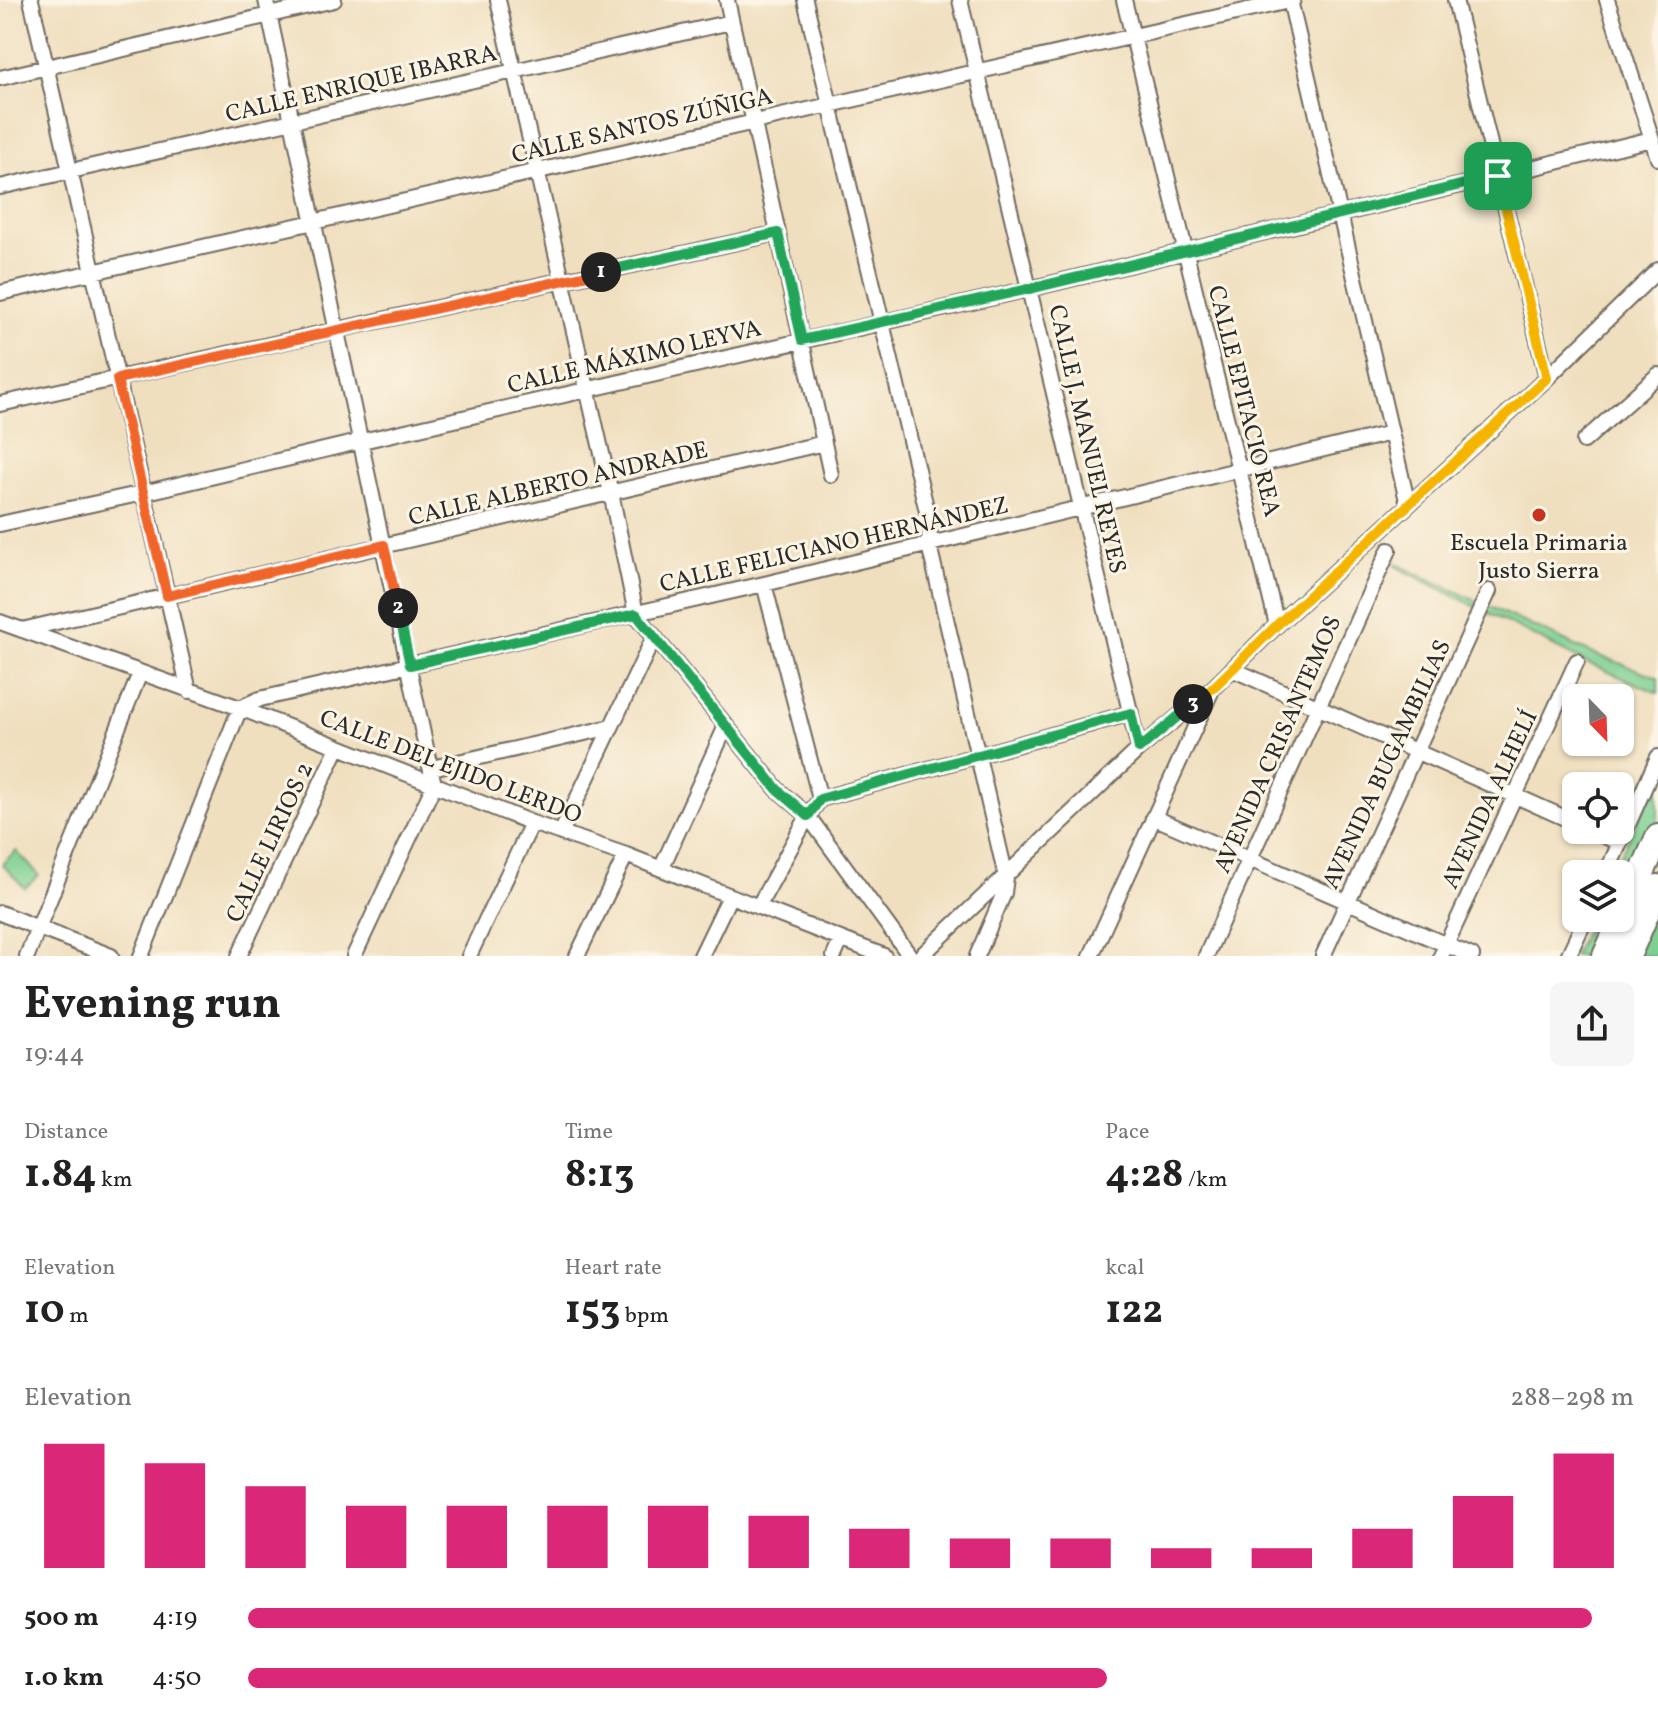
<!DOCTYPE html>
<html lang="en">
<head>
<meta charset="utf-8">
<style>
  body { margin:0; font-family:Vollkorn,serif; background:#f6f6f6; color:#222; height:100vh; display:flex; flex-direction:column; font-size:30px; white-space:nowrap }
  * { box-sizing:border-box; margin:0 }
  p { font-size:26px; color:#767676 }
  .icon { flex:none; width:44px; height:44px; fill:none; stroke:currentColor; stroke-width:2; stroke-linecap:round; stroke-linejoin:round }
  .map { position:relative; height:956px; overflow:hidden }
  .details { display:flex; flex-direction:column; background:#fff; flex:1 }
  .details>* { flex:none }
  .needle { width:52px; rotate:157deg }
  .fabs { position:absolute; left:1562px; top:684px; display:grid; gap:16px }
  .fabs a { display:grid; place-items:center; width:72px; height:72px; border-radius:12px; background:#fff; box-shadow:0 2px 6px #0004; font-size:40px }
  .pin { position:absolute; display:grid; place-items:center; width:68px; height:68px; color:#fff; margin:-34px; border-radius:16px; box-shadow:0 4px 12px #0006 }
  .km { position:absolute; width:40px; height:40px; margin:-20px; border-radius:50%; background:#222; color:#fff; font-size:22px; line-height:40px; text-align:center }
  .round { display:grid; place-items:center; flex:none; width:84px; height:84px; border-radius:12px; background:#f6f6f6 }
  .overview { display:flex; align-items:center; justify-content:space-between; height:136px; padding:0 24px }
  h1 { font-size:44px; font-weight:700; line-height:60px }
  .metrics { display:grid; grid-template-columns:repeat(3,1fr); gap:12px; height:136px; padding:8px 24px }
  .metrics div { display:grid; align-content:center }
  .metrics b { font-size:40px; font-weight:700 }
  .metrics small { font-size:22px; font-weight:400 }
  .metrics p { font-size:22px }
  .chart { height:224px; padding:16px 24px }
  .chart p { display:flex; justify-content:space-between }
  .chart svg { width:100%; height:144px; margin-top:8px; stroke:#db2777; stroke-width:6 }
  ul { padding:0 24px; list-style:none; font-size:26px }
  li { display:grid; grid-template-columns:128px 96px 1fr; align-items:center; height:60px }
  li i { height:20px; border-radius:10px; background:#db2777 }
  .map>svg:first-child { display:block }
  .green { fill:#7dd092; stroke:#547e5e; stroke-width:2 }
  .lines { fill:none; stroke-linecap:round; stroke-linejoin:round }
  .street-casing { stroke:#706a5f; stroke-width:18 }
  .primary-casing { stroke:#706a5f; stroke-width:28 }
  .street { stroke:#fff; stroke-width:14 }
  .primary { stroke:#fff; stroke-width:24 }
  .split-1-casing { stroke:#fff; stroke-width:16 }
  .split-2-casing { stroke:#fff; stroke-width:16 }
  .split-3-casing { stroke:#fff; stroke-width:16 }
  .split-4-casing { stroke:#fff; stroke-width:16 }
  .split-1 { stroke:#22a559; stroke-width:10 }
  .split-2 { stroke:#f0652b; stroke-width:10 }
  .split-3 { stroke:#22a559; stroke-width:10 }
  .split-4 { stroke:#f5b400; stroke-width:10 }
  .poi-dot { fill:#c8321e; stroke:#fcf5e5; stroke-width:3 }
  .labels { text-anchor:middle; stroke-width:6; stroke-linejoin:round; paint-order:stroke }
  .street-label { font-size:24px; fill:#2b2b2b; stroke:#fcf5e5 }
  .poi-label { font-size:24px; fill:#2b2b2b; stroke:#fcf5e5 }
</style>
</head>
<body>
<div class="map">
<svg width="1658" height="956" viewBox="0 0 1658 956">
  <rect width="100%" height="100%" fill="#fcf5e5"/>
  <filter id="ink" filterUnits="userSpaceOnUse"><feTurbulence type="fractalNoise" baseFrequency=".0125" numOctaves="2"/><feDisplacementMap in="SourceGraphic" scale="16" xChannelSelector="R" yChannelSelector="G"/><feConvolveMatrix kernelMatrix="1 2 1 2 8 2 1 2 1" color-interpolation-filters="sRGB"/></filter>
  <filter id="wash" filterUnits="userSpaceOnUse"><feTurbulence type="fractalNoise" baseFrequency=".006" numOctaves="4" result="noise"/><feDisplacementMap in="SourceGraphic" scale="32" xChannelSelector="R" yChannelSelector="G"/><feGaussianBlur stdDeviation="1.8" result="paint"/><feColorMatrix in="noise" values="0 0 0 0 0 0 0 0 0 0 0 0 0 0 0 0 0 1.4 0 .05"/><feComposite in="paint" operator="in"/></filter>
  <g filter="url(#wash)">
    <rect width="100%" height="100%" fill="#f0dfbf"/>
    <path class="green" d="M1396,564l193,88 69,25v16l-75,-32 -188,-95z
      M1658,779v54l-38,84v-43h-9z
      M16,851l23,24 -14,13 -23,-24z
      M1658,900v56h-25z
      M1591,918h28l-16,38h-30z"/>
  </g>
  <g filter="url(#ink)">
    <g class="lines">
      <defs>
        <path id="street" d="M31,0l158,691
          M266,0l168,785 -80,171
          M498,0l113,493 25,121 141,175 31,27 102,140
          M727,0l104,475
          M805,0l125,524 -1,21 77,332 -2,16 -27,63
          M960,0l179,749
          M1124,0l153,625
          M1290,0l118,505
          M1455,0l92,378
          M1607,0l51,158
          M0,78l334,-78
          M0,187l731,-165
          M0,293l1293,-293
          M0,404l778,-171
          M1584,441l74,-66
          M0,524l143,-31 219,-52 667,-152 623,-150
          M764,584l56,215
          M0,622l240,86 292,115 94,32 258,101
          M22,630l802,-187
          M1232,669l344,154
          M432,768l179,-41
          M1153,817l319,139
          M1591,830l29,13
          M561,833l93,-196
          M661,869l65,-143
          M1606,874l52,-117
          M758,907l50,-91 12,-17 311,-86
          M0,913l111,43
          M27,956l113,-283
          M141,956l99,-248 20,-9 504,-115 627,-151
          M239,956l99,-209
          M469,956l63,-133
          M577,956l49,-101
          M701,956l29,-60
          M834,956l7,-16
          M921,956l218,-207 74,-61 64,-63 270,-247 111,-108
          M1091,956l120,-264
          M1206,956l183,-406
          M1323,956l166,-365
          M1441,956l136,-295
          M1568,956l18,-38"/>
        <path id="primary" d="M1605,956l53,-119
          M1628,956l30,-69"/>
      </defs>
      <use href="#street" class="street-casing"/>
      <use href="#primary" class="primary-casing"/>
      <use href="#street" class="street"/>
      <use href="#primary" class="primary"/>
    </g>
  </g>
  <g class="lines" filter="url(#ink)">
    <defs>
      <path id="split-1" d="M601,272l177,-39 24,107 227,-51 469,-113"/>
      <path id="split-2" d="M398,608l-14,-63 -217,51 -50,-217 484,-107"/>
      <path id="split-3" d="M398,608l12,57 226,-51 141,175 31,27 12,-17 311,-86 8,36 54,-45"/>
      <path id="split-4" d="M1193,704l20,-16 64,-63 270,-247 -49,-202"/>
    </defs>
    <use href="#split-1" class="split-1-casing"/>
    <use href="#split-2" class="split-2-casing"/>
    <use href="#split-3" class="split-3-casing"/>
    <use href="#split-4" class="split-4-casing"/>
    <use href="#split-1" class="split-1"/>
    <use href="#split-2" class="split-2"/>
    <use href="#split-3" class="split-3"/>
    <use href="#split-4" class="split-4"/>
  </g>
  <circle class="poi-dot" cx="1539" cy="515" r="8"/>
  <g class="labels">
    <g class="street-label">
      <text transform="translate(361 83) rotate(-13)" y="8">CALLE ENRIQUE IBARRA</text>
      <text transform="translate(642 125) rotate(-13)" y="8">CALLE SANTOS ZÚÑIGA</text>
      <text transform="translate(634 356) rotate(-13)" y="8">CALLE MÁXIMO LEYVA</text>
      <text transform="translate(1245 401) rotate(76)" y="8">CALLE EPITACIO REA</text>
      <text transform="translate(1088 439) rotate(77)" y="8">CALLE J. MANUEL REYES</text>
      <text transform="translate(558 483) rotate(-13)" y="8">CALLE ALBERTO ANDRADE</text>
      <text transform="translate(834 544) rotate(-13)" y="8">CALLE FELICIANO HERNÁNDEZ</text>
      <text transform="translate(1277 744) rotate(-66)" y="8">AVENIDA CRISANTEMOS</text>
      <text transform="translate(1386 764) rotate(-65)" y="8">AVENIDA BUGAMBILIAS</text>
      <text transform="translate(451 766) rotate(21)" y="8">CALLE DEL EJIDO LERDO</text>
      <text transform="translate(1489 799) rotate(-65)" y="8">AVENIDA ALHELÍ</text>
      <text transform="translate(269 842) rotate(-65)" y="8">CALLE LIRIOS 2</text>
    </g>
    <g class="poi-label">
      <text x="1539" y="550">Escuela Primaria<tspan x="1539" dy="28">Justo Sierra</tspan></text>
    </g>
  </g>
</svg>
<div class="fabs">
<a><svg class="needle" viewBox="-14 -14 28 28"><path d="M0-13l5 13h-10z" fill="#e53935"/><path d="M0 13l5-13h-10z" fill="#767676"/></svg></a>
<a><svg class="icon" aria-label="locate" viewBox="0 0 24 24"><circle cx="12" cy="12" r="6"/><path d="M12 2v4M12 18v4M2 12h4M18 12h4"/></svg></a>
<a><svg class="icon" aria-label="layers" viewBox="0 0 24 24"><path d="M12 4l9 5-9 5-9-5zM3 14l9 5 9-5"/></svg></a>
</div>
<div class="pin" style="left:1498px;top:176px;background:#1e9e55"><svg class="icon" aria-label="arrive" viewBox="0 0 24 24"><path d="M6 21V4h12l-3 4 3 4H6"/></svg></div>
<b class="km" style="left:601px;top:272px">1</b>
<b class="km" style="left:398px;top:608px">2</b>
<b class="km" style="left:1193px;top:704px">3</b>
</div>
<section class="details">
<div class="overview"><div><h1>Evening run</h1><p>19:44</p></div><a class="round"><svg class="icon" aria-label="share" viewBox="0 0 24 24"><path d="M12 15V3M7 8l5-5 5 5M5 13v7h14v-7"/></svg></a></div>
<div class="metrics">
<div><p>Distance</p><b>1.84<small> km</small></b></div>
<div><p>Time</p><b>8:13</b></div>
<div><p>Pace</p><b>4:28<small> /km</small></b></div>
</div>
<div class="metrics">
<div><p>Elevation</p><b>10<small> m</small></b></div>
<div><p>Heart rate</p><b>153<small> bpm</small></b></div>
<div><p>kcal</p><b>122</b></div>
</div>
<div class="chart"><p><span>Elevation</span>288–298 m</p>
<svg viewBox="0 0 160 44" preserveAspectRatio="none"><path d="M5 44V6M15 44V12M25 44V19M35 44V25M45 44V25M55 44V25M65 44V25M75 44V28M85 44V32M95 44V35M105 44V35M115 44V38M125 44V38M135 44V32M145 44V22M155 44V9"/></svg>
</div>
<ul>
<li><b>500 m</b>4:19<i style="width:97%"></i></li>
<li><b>1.0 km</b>4:50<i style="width:62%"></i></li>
</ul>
</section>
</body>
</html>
